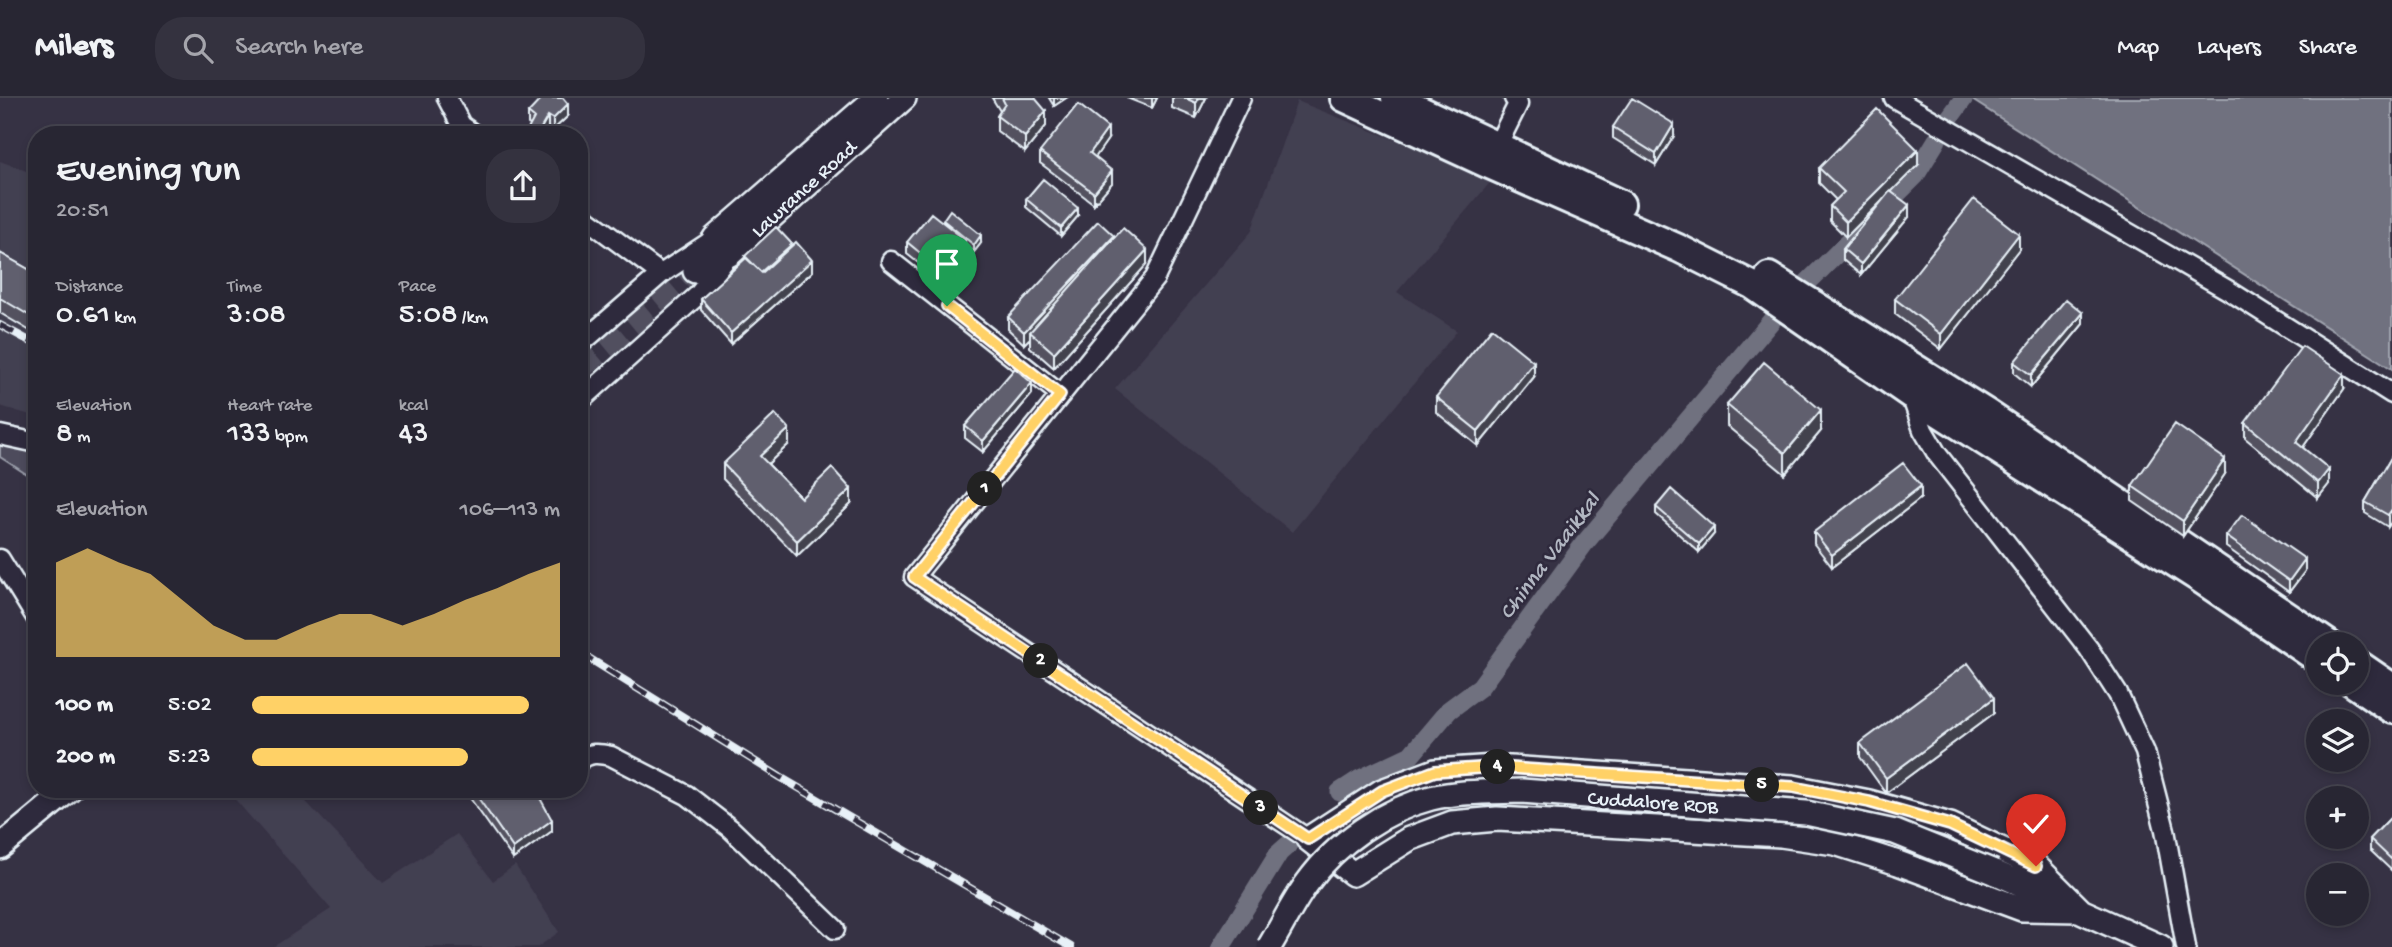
<!DOCTYPE html>
<html lang="en">
<head>
<meta charset="utf-8">
<style>
  body { margin:0; font-family:"Gochi Hand",sans-serif; background:#34323f; color:#f1f3f6; height:100vh; display:flex; flex-direction:column; font-size:26px; white-space:nowrap }
  * { box-sizing:border-box; margin:0 }
  p { font-size:23px; color:#a5a5ac }
  .icon { flex:none; width:38px; height:38px; fill:none; stroke:currentColor; stroke-width:2; stroke-linecap:round; stroke-linejoin:round }
  .map { position:relative; flex:1; overflow:hidden }
  .sheet { position:absolute; left:28px; top:28px; width:560px; height:672px; display:flex; flex-direction:column; background:#282633; border-radius:28px; box-shadow:0 4px 10px #0003,0 0 0 2px #44434e }
  .sheet>* { flex:none }
  .controls { position:absolute; left:2306px; top:534px; display:grid; gap:14px }
  .controls a { display:grid; place-items:center; width:63px; height:63px; border-radius:50%; background:#282633; box-shadow:0 4px 10px #0003,0 0 0 2px #44434e; font-size:35px }
  .pin { position:absolute; display:grid; place-items:center; width:60px; height:60px; color:#fff; margin:-72px -30px; border-radius:50% 50% 50% 0; rotate:-45deg; box-shadow:0 0 7px #0007 }
  .pin .icon { rotate:45deg }
  .km { position:absolute; width:35px; height:35px; margin:-18px; border-radius:50%; background:#222; color:#fff; font-size:19px; line-height:35px; text-align:center }
  .round { display:grid; place-items:center; flex:none; width:74px; height:74px; border-radius:28px; background:#34323f }
  .headline { display:flex; align-items:center; justify-content:space-between; height:119px; padding:0 28px }
  h1 { font-size:38px; font-weight:600; line-height:52px }
  .metrics { display:grid; grid-template-columns:repeat(3,1fr); gap:10px; height:119px; padding:7px 28px }
  .metrics div { display:grid; align-content:center }
  .metrics b { font-size:30px; font-weight:600 }
  .metrics small { font-size:19px; font-weight:400 }
  .metrics p { font-size:19px }
  .chart { height:196px; padding:14px 28px }
  .chart p { display:flex; justify-content:space-between }
  .chart svg { width:100%; height:126px; margin-top:7px; fill:#ffd166; opacity:.7 }
  ul { padding:0 28px; list-style:none; font-size:23px }
  li { display:grid; grid-template-columns:112px 84px 1fr; align-items:center; height:52px }
  li i { height:18px; border-radius:9px; background:#ffd166 }
  header { display:flex; align-items:center; gap:42px; box-sizing:border-box; height:98px; padding:0 35px; background:#282633; border-bottom:2px solid #44434e }
  header strong { font-size:33px }
  nav { display:flex; gap:38px; margin-inline-start:auto; font-size:24px }
  .search { width:490px; height:63px; background:#34323f; display:flex; align-items:center; gap:18px; box-sizing:border-box; padding:0 24px; border-radius:28px; color:#a5a5ac; font-size:26px }
  .map>svg:first-child { display:block }
  .built { fill:#433f51 }
  .green { fill:#4d4b5c; stroke:#9a9eaa; stroke-width:2 }
  .water { fill:#70717f; stroke:#a0a4af; stroke-width:2 }
  .lines { fill:none; stroke-linecap:round; stroke-linejoin:round }
  .canal { stroke:#70717f; stroke-width:19 }
  .major-tunnel { stroke:#514f5f; stroke-width:23; stroke-dasharray:23 11; stroke-linecap:butt }
  .minor-casing { stroke:#e8f1f8; stroke-width:23 }
  .major-casing { stroke:#e8f1f8; stroke-width:28 }
  .highway-casing { stroke:#e8f1f8; stroke-width:32 }
  .minor { stroke:#2f2a3d; stroke-width:18 }
  .major { stroke:#2f2a3d; stroke-width:23 }
  .highway { stroke:#2f2a3d; stroke-width:26 }
  .rail-casing { stroke:#e8f1f8; stroke-width:8 }
  .rail { stroke:#2f2a3d; stroke-width:5; stroke-dasharray:16; stroke-linecap:butt }
  .major-bridge-casing { stroke:#e8f1f8; stroke-width:28; stroke-linecap:butt }
  .major-bridge { stroke:#2f2a3d; stroke-width:23 }
  .wall { fill:#53515f; stroke:#e8f1f8; stroke-width:2 }
  .shaded-wall { fill:#43424d; stroke:#e8f1f8; stroke-width:2 }
  .building { fill:#605e6e; stroke:#e8f1f8; stroke-width:2 }
  .route-casing { stroke:#fff; stroke-width:14 }
  .route { stroke:#ffd166; stroke-width:9 }
  .labels { text-anchor:middle; stroke-width:5; stroke-linejoin:round; paint-order:stroke }
  .street-label { font-size:21px; fill:#e8f1f8; stroke:#2f2a3d }
  .water-label { font-size:23px; font-style:italic; fill:#b2b7c2; stroke:#2f2a3d }
</style>
</head>
<body>
<header>
<strong>Milers</strong>
<div class="search"><svg class="icon" aria-label="search" viewBox="0 0 24 24"><circle cx="10" cy="10" r="6"/><path d="M15 15l6 6"/></svg>Search here</div>
<nav><a>Map</a><a>Layers</a><a>Share</a></nav>
</header>
<div class="map">
<svg width="2392" height="849" viewBox="0 0 2392 849">
  <rect width="100%" height="100%" fill="#363244"/>
  <filter id="ink" filterUnits="userSpaceOnUse"><feTurbulence type="fractalNoise" baseFrequency=".0143" numOctaves="2"/><feDisplacementMap in="SourceGraphic" scale="14" xChannelSelector="R" yChannelSelector="G"/><feConvolveMatrix kernelMatrix="1 2 1 2 8 2 1 2 1" color-interpolation-filters="sRGB"/></filter>
  <g filter="url(#ink)">
    <path class="built" d="M1297,3l196,78 -96,113 60,39 -165,201 -177,-143 136,-157z
      M0,63l37,14v242l-37,-11z
      M226,691h68l89,94 74,-49 36,47 22,-16 44,67 -21,15h-265l58,-38z"/>
    <path class="green" d="M0,345l37,8v30l-37,-24z"/>
    <path class="water" d="M1969,0h423v271z"/>
    <g class="lines">
      <path class="canal" d="M1948,22l16,-22
        M1805,187l110,-109 22,-36
        M1340,694l20,-13 51,-24 38,-45 31,-23 104,-143 188,-224
        M1221,849l58,-94 9,-8"/>
      <path class="major-tunnel" d="M579,271l111,-93"/>
      <defs>
        <path id="minor" d="M447,0l14,27 14,10
          M1241,0l-86,180 -241,299 394,262
          M1894,0l334,192 164,104
          M1497,48l21,-42 -4,-6
          M579,115l82,61
          M891,163l170,134
          M579,247l82,-71 50,-33
          M1911,297l12,35 14,24 152,195 29,45 27,58 20,78 21,117
          M579,304l119,-107 32,-41
          M0,337l37,8
          M0,461l37,60
          M579,663c10,-9 19,-8 32,-5l76,39 44,34 104,100"/>
        <path id="major" d="M697,171l33,-15 174,-156
          M695,173l20,-33 161,-140
          M1495,669l298,20 76,15 81,23 86,41 44,44 -58,-1 -124,-46 -63,-20 -54,-8 -284,-16 -45,4 -43,16 -56,35 -45,-35 74,-48 53,-20z
          M0,749l70,-58
          M1994,774l167,75"/>
        <path id="highway" d="M1344,0l143,66 191,84 74,37 159,110 289,184 119,81
          M1395,0l226,106
          M1769,178l218,137 342,231
          M2357,565l35,24
          M2351,584l41,28"/>
      </defs>
      <use href="#minor" class="minor-casing"/>
      <use href="#major" class="major-casing"/>
      <use href="#highway" class="highway-casing"/>
      <use href="#minor" class="minor"/>
      <use href="#major" class="major"/>
      <use href="#highway" class="highway"/>
      <defs>
        <path id="rail" d="M0,227l37,20
          M579,554l201,125 291,170"/>
      </defs>
      <use href="#rail" class="rail-casing"/>
      <use href="#rail" class="rail"/>
      <defs>
        <path id="major-bridge" d="M1269,849c13,-21 24,-45 39,-65 28,-39 76,-72 123,-84 29,-7 62,-6 91,-7l284,22 89,19 99,40"/>
      </defs>
      <use href="#major-bridge" class="major-bridge-casing"/>
      <use href="#major-bridge" class="major-bridge"/>
    </g>
    <path class="wall" d="M992,0h43l11,28 -21,26 -28,-21v-15l3,-5z
      M1049,0h17l-12,8z
      M1127,0h30l-5,10z
      M1172,0h34l-10,20 -24,-10z
      M528,15l40,3 -15,14 -5,-2 -18,-3 -2,-1z
      M1613,29l61,9 -18,29 -43,-27z
      M1108,41l-13,18 17,26 -18,21 -54,-41v-11z
      M1918,67l-27,26 18,26 -48,58 -18,-15v-11l41,-50 -38,38 -16,-16v-15l6,-6 -17,-17v-15z
      M1026,101l52,17 -17,20 -35,-29z
      M943,122l38,23 -7,9 -9,-7v6l-24,30 -34,-27v-12l36,-20z
      M37,134v14h-2v-12z
      M1114,140l33,26 -93,104 -24,-21v-9l-6,6 -16,-15v-12z
      M792,147l20,27 -81,72 -30,-34v-11l44,-40v-3z
      M2019,151l-78,100 -46,-35v-15z
      M0,155l32,18v-6l5,-8v78l-37,-22z
      M2083,226l-52,63 -17,-14v-11z
      M1534,279l-56,69 -42,-34v-15z
      M2344,291l-41,58 26,37 -11,14 -73,-60v-15z
      M1032,296l-49,58 -18,-14v-12z
      M1727,307l94,26 -36,43 -58,-48z
      M789,346l-21,20 33,34 50,6 -54,52 -74,-77v-15z
      M2392,358v65l-4,6 -23,-14v-11z
      M2225,376l-42,62 -51,-35v-15z
      M1921,400l-89,69 -18,-23v-12z
      M1656,409l58,27 -15,18 -43,-38z
      M2226,438l79,35 -16,21 -63,-45z
      M1994,615l-108,80 -26,-36v-14z
      M465,691h70l17,42 -39,28 -48,-68z
      M2392,718v55l-22,-21v-11z"/>
    <path class="shaded-wall" d="M1054,0h12l-12,8z
      M1152,0h5l-5,10z
      M1199,0h7l-10,20v-15z
      M568,6v12l-15,14v-11z
      M1046,13v15l-21,26v-15z
      M548,18v12l-4,7h-7z
      M1674,26v12l-18,29v-11z
      M1108,30v11l-18,26v-12z
      M1918,52v15l-72,72v-15z
      M588,72v11l-9,12v-12z
      M1112,73v12l-18,21v-11z
      M1909,107v12l-48,58v-11z
      M1078,110v8l-17,20v-8z
      M2019,136v15l-78,100v-15z
      M981,137v8l-7,9v-7z
      M1114,138v11l-84,85v6l-6,6v-12z
      M965,142v11l-24,30v-11z
      M1147,152v14l-93,104v-15z
      M812,162v12l-81,72v-11z
      M2083,215v11l-52,63v-12z
      M1534,264v15l-56,69v-15z
      M2344,276v15l-48,68v-15z
      M1032,285v11l-49,58v-11z
      M1821,312v21l-36,43v-21z
      M789,331v15l-29,27v-15z
      M2225,361v15l-42,62v-15z
      M2329,371v15l-11,14v-15z
      M1921,388v12l-89,69v-12z
      M851,391v15l-54,52v-15z
      M2392,411v12l-4,6v-12z
      M1714,429v7l-15,18v-8z
      M2305,461v12l-16,21v-11z
      M1994,600v15l-108,80v-15z
      M552,722v11l-39,28v-11z"/>
    <path class="building" d="M542,0h21l5,6 -15,15 -5,-3 -11,19h-12l9,-17 -6,-5z
      M1002,0h33l11,13 -21,26 -28,-21 8,-12z
      M1185,0h14l-3,5z
      M1632,0l42,26 -18,30 -43,-27z
      M1078,6l30,24 -18,25 22,18 -18,22 -54,-41z
      M1877,11l41,41 -72,72 -16,-16 14,-14 -25,-24z
      M579,66l9,6 -9,11z
      M1043,81l35,29 -17,20 -35,-29z
      M1890,93l19,14 -48,59 -18,-15z
      M1974,101l45,35 -78,100 -46,-35z
      M950,112l31,25 -7,10 -31,-25z
      M931,115l34,27 -24,30 -34,-28z
      M1098,123l16,15 -90,96 -16,-15z
      M776,129l16,17 -31,28 -16,-16z
      M1123,130l24,22 -93,103 -24,-21z
      M796,144l16,18 -81,73 -30,-34 45,-41 16,15z
      M0,155l37,21v46l-37,-22z
      M37,159v11l-5,-3z
      M2066,201l17,14 -52,62 -17,-13z
      M1492,230l42,34 -56,69 -42,-34z
      M2302,248l42,28 -48,68 33,27 -11,14 -73,-60z
      M1764,264l57,48 -36,43 -58,-48z
      M1015,270l17,15 -49,58 -18,-15z
      M775,316l14,15 -29,27 41,42 31,-30 19,21 -54,52 -74,-77z
      M2175,326l50,35 -42,62 -51,-35z
      M2392,358v53l-4,6 -23,-13z
      M1903,365l18,23 -89,69 -18,-23z
      M1671,391l43,38 -15,17 -43,-37z
      M2242,417l63,44 -16,22 -63,-45z
      M1968,565l26,35 -108,80 -26,-35z
      M472,691h63l17,31 -39,28z
      M2392,718v44l-22,-21z"/>
  </g>
  <g class="lines" filter="url(#ink)">
    <defs>
      <path id="route" d="M947,208l113,89 -146,182 394,262 74,-48 53,-20 60,-4 298,20 76,15 81,23 86,41"/>
    </defs>
    <use href="#route" class="route-casing"/>
    <use href="#route" class="route"/>
  </g>
  <g class="labels">
    <g class="street-label">
      <text transform="translate(803 90) rotate(-42)" y="7">Lawrance Road</text>
      <text transform="translate(1653 703) rotate(4)" y="7">Cuddalore ROB</text>
    </g>
    <g class="water-label">
      <text transform="translate(1548 457) rotate(-53)" y="8">Chinna Vaaikkal</text>
    </g>
  </g>
</svg>
<div class="controls">
<a><svg class="icon" aria-label="locate" viewBox="0 0 24 24"><circle cx="12" cy="12" r="6"/><path d="M12 2v4M12 18v4M2 12h4M18 12h4"/></svg></a>
<a><svg class="icon" aria-label="layers" viewBox="0 0 24 24"><path d="M12 4l9 5-9 5-9-5zM3 14l9 5 9-5"/></svg></a>
<a>+</a>
<a>−</a>
</div>
<div class="pin" style="left:947px;top:208px;background:#1e9e55"><svg class="icon" aria-label="arrive" viewBox="0 0 24 24"><path d="M6 21V4h12l-3 4 3 4H6"/></svg></div>
<div class="pin" style="left:2036px;top:768px;background:#d93025"><svg class="icon" aria-label="check" viewBox="0 0 24 24"><path d="M5 12l5 5 9-10"/></svg></div>
<b class="km" style="left:985px;top:391px">1</b>
<b class="km" style="left:1041px;top:563px">2</b>
<b class="km" style="left:1261px;top:710px">3</b>
<b class="km" style="left:1498px;top:669px">4</b>
<b class="km" style="left:1762px;top:687px">5</b>
<section class="sheet">
<div class="headline"><div><h1>Evening run</h1><p>20:51</p></div><a class="round"><svg class="icon" aria-label="share" viewBox="0 0 24 24"><path d="M12 15V3M7 8l5-5 5 5M5 13v7h14v-7"/></svg></a></div>
<div class="metrics">
<div><p>Distance</p><b>0.61<small> km</small></b></div>
<div><p>Time</p><b>3:08</b></div>
<div><p>Pace</p><b>5:08<small> /km</small></b></div>
</div>
<div class="metrics">
<div><p>Elevation</p><b>8<small> m</small></b></div>
<div><p>Heart rate</p><b>133<small> bpm</small></b></div>
<div><p>kcal</p><b>43</b></div>
</div>
<div class="chart"><p><span>Elevation</span>106–113 m</p>
<svg viewBox="0 0 160 44" preserveAspectRatio="none"><path d="M0 44V11L10 6L20 11L30 15L40 24L50 33L60 38L70 38L80 33L90 29L100 29L110 33L120 29L130 24L140 20L150 15L160 11V44z"/></svg>
</div>
<ul>
<li><b>100 m</b>5:02<i style="width:90%"></i></li>
<li><b>200 m</b>5:23<i style="width:70%"></i></li>
</ul>
</section>
</div>
</body>
</html>
